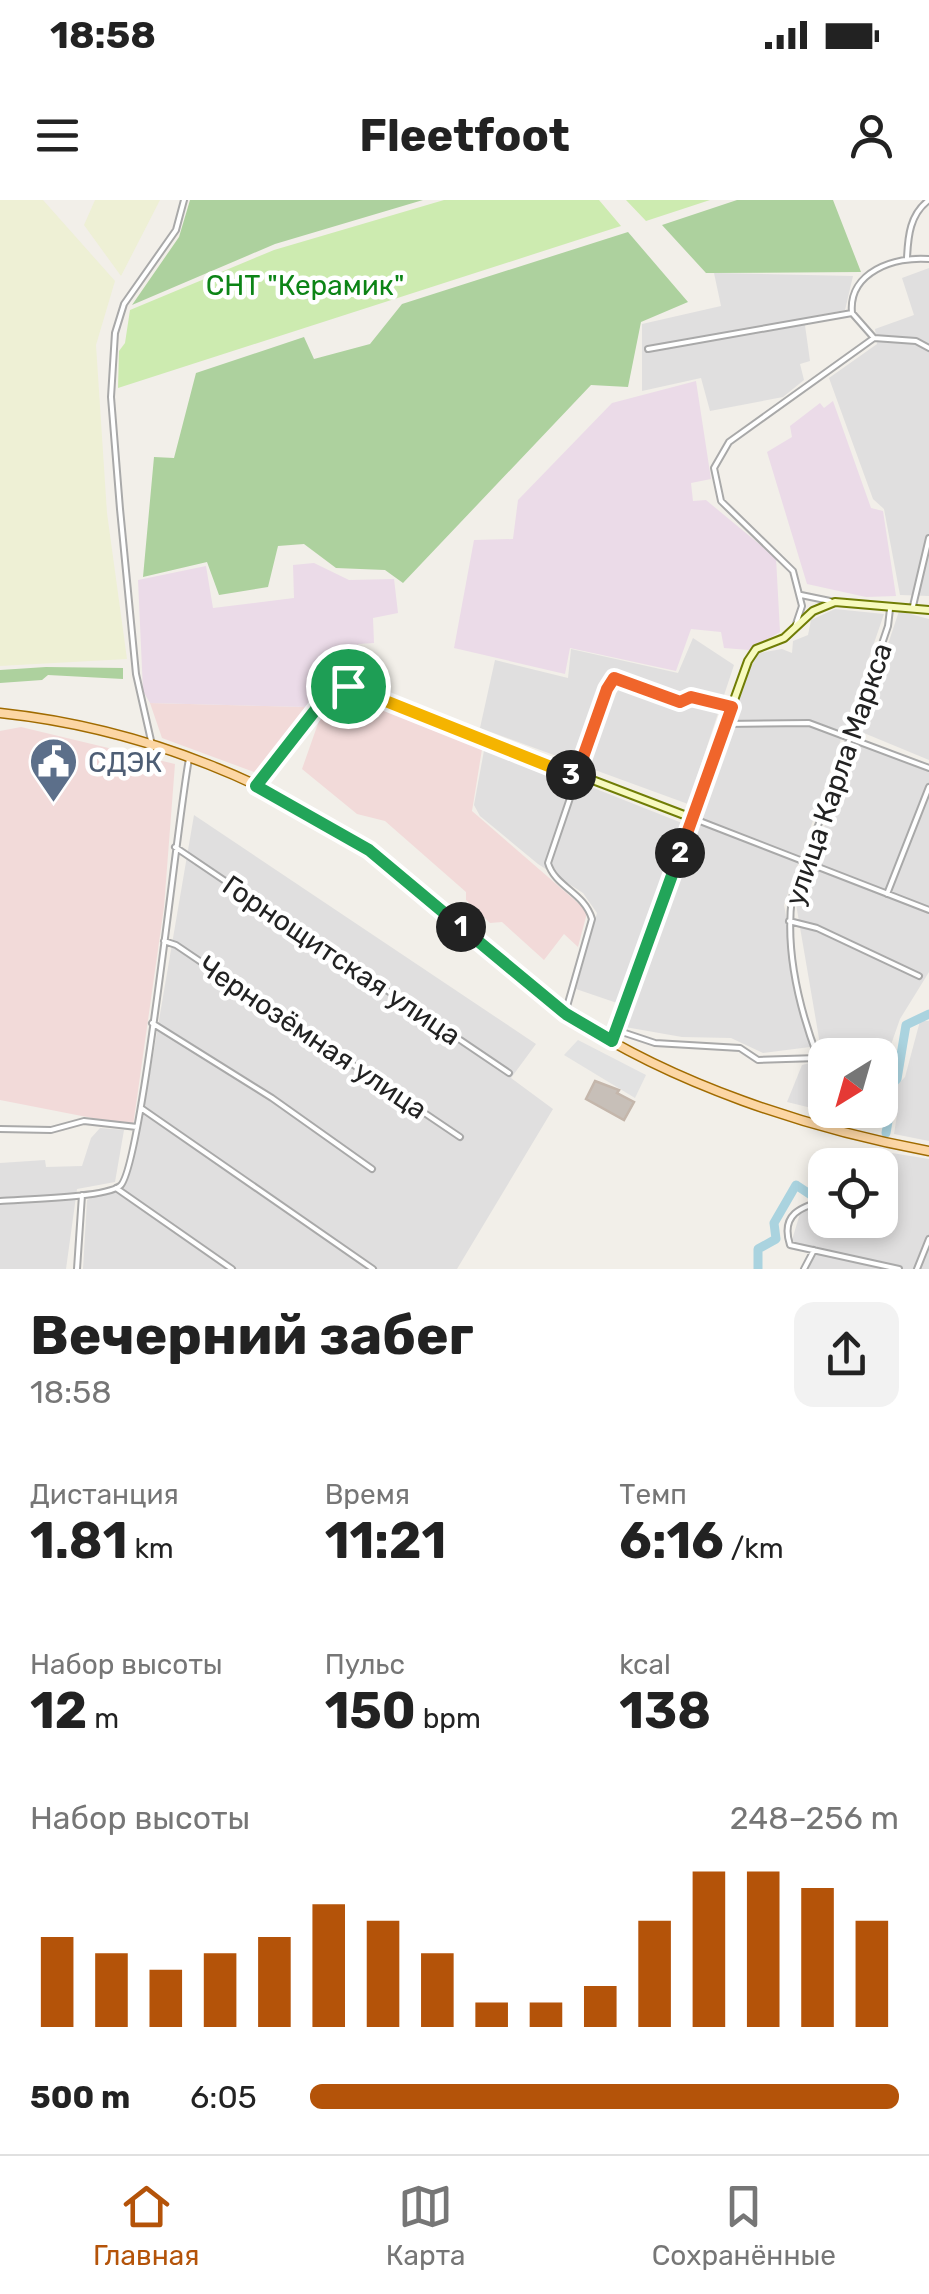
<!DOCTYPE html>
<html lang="ru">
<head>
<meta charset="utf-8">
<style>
  body { margin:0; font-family:Rubik,sans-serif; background:#f2f2f2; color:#222; height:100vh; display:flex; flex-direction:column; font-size:38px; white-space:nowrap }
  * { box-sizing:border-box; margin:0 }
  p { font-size:32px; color:#767676 }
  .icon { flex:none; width:55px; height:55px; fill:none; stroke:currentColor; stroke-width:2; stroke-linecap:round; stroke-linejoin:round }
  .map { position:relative; height:1069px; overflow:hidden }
  .panel { display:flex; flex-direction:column; background:#fff; flex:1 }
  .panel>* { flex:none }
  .needle { width:65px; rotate:217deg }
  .fabs { position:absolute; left:808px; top:838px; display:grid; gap:20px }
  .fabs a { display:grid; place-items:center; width:90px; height:90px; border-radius:20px; background:#fff; box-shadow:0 5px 15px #0003; font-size:50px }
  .pin { position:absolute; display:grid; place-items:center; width:85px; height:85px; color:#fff; margin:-42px; border:5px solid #fff; border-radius:50%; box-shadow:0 2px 10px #0007 }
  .km { position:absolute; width:50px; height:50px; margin:-25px; border-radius:50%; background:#222; color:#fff; font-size:28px; line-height:50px; text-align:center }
  .round { display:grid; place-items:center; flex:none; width:105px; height:105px; border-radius:20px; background:#f2f2f2 }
  .head { display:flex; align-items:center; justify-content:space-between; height:170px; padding:0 30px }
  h1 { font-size:55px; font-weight:700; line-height:75px }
  .metrics { display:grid; grid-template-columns:repeat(3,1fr); gap:15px; height:170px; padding:10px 30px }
  .metrics div { display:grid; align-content:center }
  .metrics b { font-size:50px; font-weight:700 }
  .metrics small { font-size:28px; font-weight:400 }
  .metrics p { font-size:28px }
  .chart { height:280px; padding:20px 30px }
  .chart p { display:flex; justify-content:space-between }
  .chart svg { width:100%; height:180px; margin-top:10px; stroke:#b45309; stroke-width:6 }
  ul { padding:0 30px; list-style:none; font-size:32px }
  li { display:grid; grid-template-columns:160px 120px 1fr; align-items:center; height:75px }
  li i { height:25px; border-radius:12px; background:#b45309 }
  .status { display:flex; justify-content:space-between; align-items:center; height:70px; padding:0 50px; background:#fff; direction:ltr }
  .status svg { height:28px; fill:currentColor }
  header { display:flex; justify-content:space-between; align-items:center; height:130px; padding:0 30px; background:#fff; font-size:45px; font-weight:700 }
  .tab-bar { display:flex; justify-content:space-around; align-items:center; height:140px; border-top:2px solid #e0e0e0; background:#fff; font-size:28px; color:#767676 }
  .tab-bar a { display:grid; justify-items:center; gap:5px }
  .tab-bar .active { color:#b45309 }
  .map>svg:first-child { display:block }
  .residential { fill:#e0dfdf }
  .commercial { fill:#f2dad9 }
  .industrial { fill:#ebdbe8 }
  .farmland { fill:#eef0d5 }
  .grass { fill:#cdebb0 }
  .forest { fill:#add19e }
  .parking { fill:#e2e2e2 }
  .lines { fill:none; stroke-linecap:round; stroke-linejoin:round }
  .river { stroke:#aad3df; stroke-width:9 }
  .building { fill:#c7bfb8; stroke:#c4b6ab; stroke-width:2.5 }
  .street-casing { stroke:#a9a9a9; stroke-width:8 }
  .secondary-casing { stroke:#707d05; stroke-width:10 }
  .primary-casing { stroke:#a06b00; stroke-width:11 }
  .street { stroke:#fff; stroke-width:4 }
  .secondary { stroke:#f7fabf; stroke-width:6 }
  .primary { stroke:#fcd6a4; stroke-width:8 }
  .split-1-casing { stroke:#fff; stroke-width:20 }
  .split-2-casing { stroke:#fff; stroke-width:20 }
  .split-3-casing { stroke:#fff; stroke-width:20 }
  .split-4-casing { stroke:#fff; stroke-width:20 }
  .split-1 { stroke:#22a559; stroke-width:12 }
  .split-2 { stroke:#22a559; stroke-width:12 }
  .split-3 { stroke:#f0652b; stroke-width:12 }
  .split-4 { stroke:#f5b400; stroke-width:12 }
  .labels { text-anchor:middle; stroke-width:9; stroke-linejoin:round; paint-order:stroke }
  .park-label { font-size:28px; fill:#0c8416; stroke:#fff }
  .service-label { font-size:28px; fill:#4e5e75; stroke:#fff; text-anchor:start }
  .street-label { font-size:28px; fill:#222; stroke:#fff }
</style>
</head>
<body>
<div class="status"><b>18:58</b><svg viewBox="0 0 49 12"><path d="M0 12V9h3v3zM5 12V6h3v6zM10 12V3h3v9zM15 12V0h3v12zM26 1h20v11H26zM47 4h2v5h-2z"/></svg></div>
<header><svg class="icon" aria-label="menu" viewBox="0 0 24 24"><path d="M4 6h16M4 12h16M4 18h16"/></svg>Fleetfoot<svg class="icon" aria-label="person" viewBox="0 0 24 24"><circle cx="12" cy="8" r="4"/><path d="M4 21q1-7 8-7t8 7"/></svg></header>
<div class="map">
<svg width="929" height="1069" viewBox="0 0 929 1069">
  <rect width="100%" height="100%" fill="#f2efe9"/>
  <path class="residential" d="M929,68v328l-29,-1 -16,-86 -11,-10 -44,-121 48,-34 -2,-15 39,-14 -12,-37z
    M714,73l139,3 -8,34 -41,8 6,43 -10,3 4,16 -21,17 -73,14 -9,-33 -59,13v-67l79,-18z
    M835,409l49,5 -100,291 26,142 -47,6 -32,-15 -49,-1 -57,-10 124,-357 10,-17 23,-4 10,4 1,-12 15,-6 3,-15z
    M899,411l30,8v141l-70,-29z
    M693,438l41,27 -46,139 -208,-76 15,-68 73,18 3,-29 107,24z
    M855,543l74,29v200l-29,47 -20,57v-21h-55v55h49l3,14 -90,-22 15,-37 15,-4 4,-11 -25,-146z
    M485,545l197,78 -65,180 -41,-14 21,-76 -14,-20 -45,-29 -58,-48 -6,-11z
    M194,615l342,229 -25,34 42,31 -96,160h-374l4,-69 32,-16 24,-70z
    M920,821h9v120l-35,-7 3,-19 -10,-19 18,-19z
    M100,928l24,2 -9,52 -38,7 -11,80h-66v-106l45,-3 1,7 36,-1 9,-28z
    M892,953l37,6v110h-120l2,-14 -19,-15 9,-30 24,-8v18h55v-55z"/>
  <path class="commercial" d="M337,488l146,55 -11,68 113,98 2,4 -9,34 -14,-13 -20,26 -42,-38 -12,1 -24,-23v-8l-81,-71 -28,-7 -55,-45 25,-71 8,-2z
    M150,503l158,4 -8,18 -35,43 -11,4 -92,-34z
    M21,527l154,37 -11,143 -31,219 -133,-26v-369z"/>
  <path class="industrial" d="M696,181l15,98 -20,4 2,18 13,-1 70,58 4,74 -31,18 -25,-2 -3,-16 -30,-3 -15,42 -106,-23 -5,26 -111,-26 20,-108 39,-1 5,-39 94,-97z
    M833,201l38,107 12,3 13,85 -30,1 -59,-13 -40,-132 25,-15 -2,-11 30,-23 4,5z
    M314,363l35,17 45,-1 4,34 -25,5 1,25 -16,1 2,16 -35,5v20l-16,13 -1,9 -158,-4 -7,-12 -5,-111 68,-14 7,42 81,-10 -1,-33z"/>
  <path class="farmland" d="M0,0h43l72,81 -19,64 11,168 20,146 -127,7z
    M95,0h65l-39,76 -37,-51z"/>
  <path class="grass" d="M444,0h155l22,26 -503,162 1,-37 6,-8 5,-33 144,-60z
    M626,0h84l-64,21z"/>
  <path class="forest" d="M190,0h233l-148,44 -143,61 47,-68z
    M737,0h96l28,72 -155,1 -44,-48z
    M628,32l60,70 -47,20 -13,65 -37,-2 -188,198 -18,-13 -49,-2 -32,-24 -26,2 -10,41 -49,8 -12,-33 -64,15 11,-120 20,1 22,-85 108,-36 10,22 56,-15 32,-40z
    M46,467l77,1v11l-75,-4 -6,5 -42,3v-13z"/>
  <path class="parking" d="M578,840l68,35 -11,23 -71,-43z"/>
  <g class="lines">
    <path class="river" d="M880,896l17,-17 9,-54 23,-11
      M880,906l9,10 -3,17
      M872,965l5,-6
      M758,1069v-20l18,-10 -2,-16 22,-38 21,14 8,-9"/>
  </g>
  <path class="building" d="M595,881l24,9 -2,3 17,9 -10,18 -38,-21z"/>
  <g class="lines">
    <defs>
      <path id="street" d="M907,58c1,-22 3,-44 22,-58
        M874,138l-22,-25c-4,-41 43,-57 77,-54
        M648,149l204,-36
        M801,395l29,6
        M913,406l16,-68
        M795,427l7,-21 -9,-35 -72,-70 -7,-33 15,-26 145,-104 42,3 13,7
        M725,524l84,-1 120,45
        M152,545l-16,-71 -16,-165 -9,-112 4,-64 9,-29 52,-74 8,-30
        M692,618l237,92
        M175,647l334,226
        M887,694l42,-107
        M789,721l28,7 102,48
        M164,741l12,4 284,192
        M566,810l26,-91c-8,-27 -37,-32 -44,-56l59,-174 7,-11 66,24 11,-5 40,10
        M152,823l120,75 100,71
        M616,830l39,13 85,5 18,12 60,-2
        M818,858c-19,-50 -33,-107 -26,-161l63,-173 33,-98 2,-17
        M141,908l232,161
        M0,929l51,1 33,-9 53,6
        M116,988l116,81
        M825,1000c-24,7 -45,14 -35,45l109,24
        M0,1001c24,-2 104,-3 120,-15 22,-16 58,-373 69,-427
        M77,1069l5,-74
        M804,1069l10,-19
        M917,1069l12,-30"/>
      <path id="secondary" d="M256,586l75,-96 13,-5 348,133
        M612,841l136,-380 8,-12 28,-11 29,-27 22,-9 94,8"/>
      <path id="primary" d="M0,513c141,15 283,70 396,157 60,47 110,104 174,146 102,68 239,113 359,135"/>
    </defs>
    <use href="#street" class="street-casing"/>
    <use href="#secondary" class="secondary-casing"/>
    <use href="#primary" class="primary-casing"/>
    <use href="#street" class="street"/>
    <use href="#secondary" class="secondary"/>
    <use href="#primary" class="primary"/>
  </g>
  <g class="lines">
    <defs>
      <path id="split-1" d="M348,486l-8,-1 -9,5 -75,96 113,64 92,77"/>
      <path id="split-2" d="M461,727l105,87 46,27 68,-188"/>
      <path id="split-3" d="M571,575l5,2 31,-88 7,-11 66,24 11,-5 41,10 -52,146"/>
      <path id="split-4" d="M348,486l223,89"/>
    </defs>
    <use href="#split-1" class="split-1-casing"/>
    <use href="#split-2" class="split-2-casing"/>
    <use href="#split-3" class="split-3-casing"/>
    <use href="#split-4" class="split-4-casing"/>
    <use href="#split-1" class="split-1"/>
    <use href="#split-2" class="split-2"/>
    <use href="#split-3" class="split-3"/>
    <use href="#split-4" class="split-4"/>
  </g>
  <defs>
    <symbol id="civic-pin" viewBox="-11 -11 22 30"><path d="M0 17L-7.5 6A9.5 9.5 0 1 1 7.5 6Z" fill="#5c6f8a" stroke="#fff"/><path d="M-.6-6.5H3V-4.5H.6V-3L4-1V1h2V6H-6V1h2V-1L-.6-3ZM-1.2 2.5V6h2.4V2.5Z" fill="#fff"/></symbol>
  </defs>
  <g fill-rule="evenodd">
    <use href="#civic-pin" x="26" y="534" width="55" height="75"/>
  </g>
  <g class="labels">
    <g class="park-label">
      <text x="305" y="95">СНТ "Керамик"</text>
    </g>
    <g class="service-label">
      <text x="88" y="572">СДЭК</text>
    </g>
    <g class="street-label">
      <text transform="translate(838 574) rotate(-71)" y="10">улица Карла Маркса</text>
      <text transform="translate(342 760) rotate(34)" y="10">Горнощитская улица</text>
      <text transform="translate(313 837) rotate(34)" y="10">Чернозёмная улица</text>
    </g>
  </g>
</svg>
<div class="fabs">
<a><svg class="needle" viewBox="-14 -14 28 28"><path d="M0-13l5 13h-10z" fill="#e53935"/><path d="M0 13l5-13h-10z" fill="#767676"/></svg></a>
<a><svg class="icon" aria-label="locate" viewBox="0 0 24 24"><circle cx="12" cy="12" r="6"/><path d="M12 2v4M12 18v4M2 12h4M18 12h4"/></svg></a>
</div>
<div class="pin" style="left:348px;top:486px;background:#1e9e55"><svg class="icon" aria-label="arrive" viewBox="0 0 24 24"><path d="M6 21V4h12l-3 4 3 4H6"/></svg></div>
<b class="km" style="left:461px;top:727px">1</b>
<b class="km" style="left:680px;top:653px">2</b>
<b class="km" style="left:571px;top:575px">3</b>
</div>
<section class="panel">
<div class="head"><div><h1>Вечерний забег</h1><p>18:58</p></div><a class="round"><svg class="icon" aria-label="share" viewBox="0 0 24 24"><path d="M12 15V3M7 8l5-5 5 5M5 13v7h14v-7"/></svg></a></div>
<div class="metrics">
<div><p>Дистанция</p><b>1.81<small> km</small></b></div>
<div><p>Время</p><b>11:21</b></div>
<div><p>Темп</p><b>6:16<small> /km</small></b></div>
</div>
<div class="metrics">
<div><p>Набор высоты</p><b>12<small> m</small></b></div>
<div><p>Пульс</p><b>150<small> bpm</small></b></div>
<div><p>kcal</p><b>138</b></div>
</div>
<div class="chart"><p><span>Набор высоты</span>248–256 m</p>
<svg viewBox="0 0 160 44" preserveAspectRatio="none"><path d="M5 44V22M15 44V26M25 44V30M35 44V26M45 44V22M55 44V14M65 44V18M75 44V26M85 44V38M95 44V38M105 44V34M115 44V18M125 44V6M135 44V6M145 44V10M155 44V18"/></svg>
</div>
<ul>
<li><b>500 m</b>6:05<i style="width:100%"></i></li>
</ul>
</section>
<nav class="tab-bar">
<a class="active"><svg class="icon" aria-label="home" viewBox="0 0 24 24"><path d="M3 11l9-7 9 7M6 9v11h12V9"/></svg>Главная</a>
<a><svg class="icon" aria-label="map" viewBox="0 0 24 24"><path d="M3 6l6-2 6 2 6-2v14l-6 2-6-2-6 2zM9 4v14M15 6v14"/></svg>Карта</a>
<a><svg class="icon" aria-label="saved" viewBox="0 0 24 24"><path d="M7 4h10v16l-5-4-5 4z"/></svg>Сохранённые</a>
</nav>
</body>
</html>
